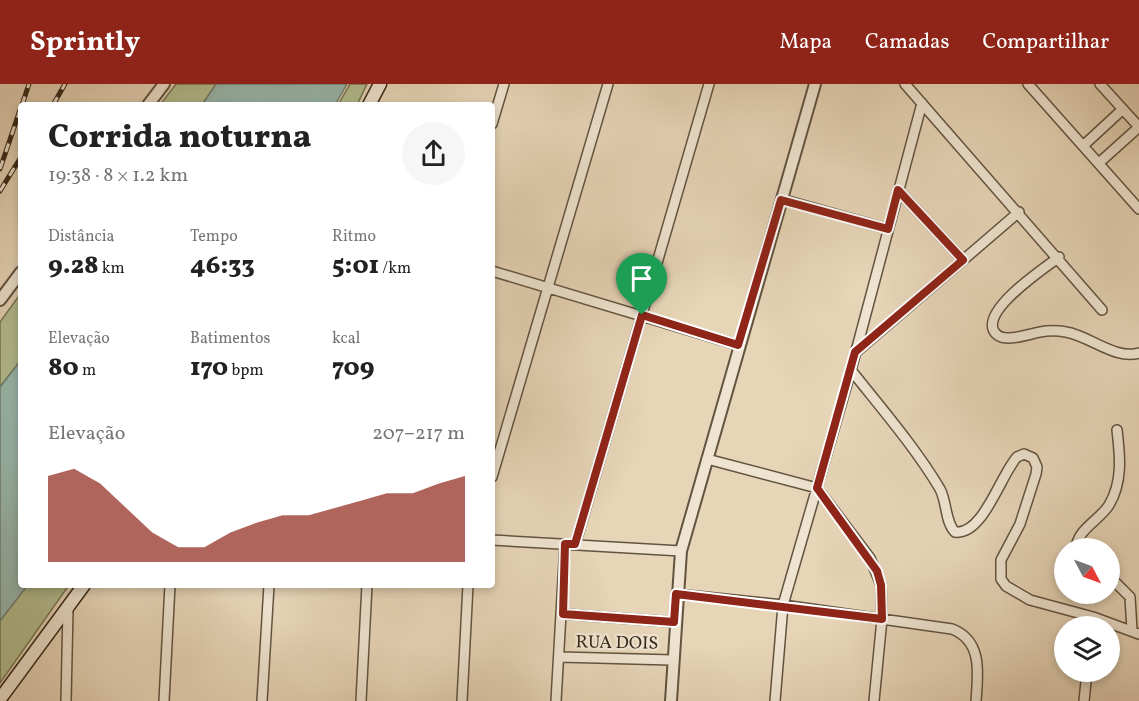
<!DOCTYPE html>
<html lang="pt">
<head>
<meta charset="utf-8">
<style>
  body { margin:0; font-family:Vollkorn,serif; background:#f6f6f6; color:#222; height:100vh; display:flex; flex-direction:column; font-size:22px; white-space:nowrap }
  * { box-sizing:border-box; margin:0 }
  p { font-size:20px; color:#767676 }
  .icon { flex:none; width:33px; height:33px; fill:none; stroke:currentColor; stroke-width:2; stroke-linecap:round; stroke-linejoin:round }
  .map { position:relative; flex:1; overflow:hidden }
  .side { position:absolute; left:18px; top:18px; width:477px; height:486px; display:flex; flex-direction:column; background:#fff; border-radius:6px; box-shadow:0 3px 9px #0003 }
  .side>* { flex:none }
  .needle { width:39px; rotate:131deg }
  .buttons { position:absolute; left:1054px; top:454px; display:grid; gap:12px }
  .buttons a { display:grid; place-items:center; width:66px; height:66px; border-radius:50%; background:#fff; box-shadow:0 3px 9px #0003; font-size:30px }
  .pin { position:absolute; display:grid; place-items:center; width:51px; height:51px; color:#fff; margin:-62px -26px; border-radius:50% 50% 50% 0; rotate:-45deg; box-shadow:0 0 6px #0007 }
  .pin .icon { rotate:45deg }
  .round { display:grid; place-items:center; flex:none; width:63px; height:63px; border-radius:32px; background:#f6f6f6 }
  .head { display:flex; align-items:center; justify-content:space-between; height:102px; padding:0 30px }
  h1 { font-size:33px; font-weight:800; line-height:45px }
  .metrics { display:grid; grid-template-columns:repeat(3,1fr); gap:9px; height:102px; padding:6px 30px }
  .metrics div { display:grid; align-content:center }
  .metrics b { font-size:26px; font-weight:800 }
  .metrics small { font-size:16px; font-weight:400 }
  .metrics p { font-size:16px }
  .chart { height:168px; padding:12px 30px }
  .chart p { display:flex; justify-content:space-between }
  .chart svg { width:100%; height:108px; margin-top:6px; fill:#8f2418; opacity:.7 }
  header { display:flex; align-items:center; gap:36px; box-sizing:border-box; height:84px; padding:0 30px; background:#8f2418; color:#fff }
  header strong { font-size:28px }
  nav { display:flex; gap:33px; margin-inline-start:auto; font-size:21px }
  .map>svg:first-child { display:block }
  .green { fill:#b3be90; stroke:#747454; stroke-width:1.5 }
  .water { fill:#97b9af; stroke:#707f73; stroke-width:1.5 }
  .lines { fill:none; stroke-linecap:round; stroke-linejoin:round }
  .minor-casing { stroke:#625440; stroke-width:12 }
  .tertiary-casing { stroke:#625440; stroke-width:14 }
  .secondary-casing { stroke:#362918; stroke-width:15 }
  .minor { stroke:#efe4d1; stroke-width:9 }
  .tertiary { stroke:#efe4d1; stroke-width:10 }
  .secondary { stroke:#efe4d1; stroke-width:12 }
  .rail-casing { stroke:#362918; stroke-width:5 }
  .rail { stroke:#efe4d1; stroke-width:3; stroke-dasharray:9; stroke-linecap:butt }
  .route-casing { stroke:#fff; stroke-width:12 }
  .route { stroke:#8f2418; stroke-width:8 }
  .labels { text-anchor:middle; stroke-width:4.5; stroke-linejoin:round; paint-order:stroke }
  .street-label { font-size:18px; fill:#362918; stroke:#efe4d1 }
</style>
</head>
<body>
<header>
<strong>Sprintly</strong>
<nav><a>Mapa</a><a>Camadas</a><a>Compartilhar</a></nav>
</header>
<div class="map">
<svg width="1139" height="617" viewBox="0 0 1139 617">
  <rect width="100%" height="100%" fill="#e7d5b8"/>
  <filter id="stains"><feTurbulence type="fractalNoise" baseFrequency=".00333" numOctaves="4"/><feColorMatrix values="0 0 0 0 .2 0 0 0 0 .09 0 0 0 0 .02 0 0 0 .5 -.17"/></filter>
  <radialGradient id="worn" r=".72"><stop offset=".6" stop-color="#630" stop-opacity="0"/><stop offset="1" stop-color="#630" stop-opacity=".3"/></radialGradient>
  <path class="green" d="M176,0h40l-14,21h-42z
    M350,0h17l-10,21h-19z
    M21,209v67l-21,27v-65z
    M27,501h42l-69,98v-63z"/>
  <path class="water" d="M216,0h131l-12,21h-133z
    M21,276v225h7l-28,36v-234z"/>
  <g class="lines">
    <defs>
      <path id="minor" d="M905,0l197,226
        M1028,0l111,125
        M1100,0l39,43
        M492,40l12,-40
        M1084,61l39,-36
        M1100,78l39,-35
        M898,106l65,70
        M781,115l107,30
        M1059,173c-16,12 -73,50 -66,72 2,6 8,9 15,9 20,0 33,-11 58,-6 24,4 49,28 73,21
        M492,187l246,74
        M855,269l164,-141
        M851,286c30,38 64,77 89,119 7,13 5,33 15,43 28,4 46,-58 62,-75l7,-3 9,4 4,9 -1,7 -16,50 -19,36v19l5,7 24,14 63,17 46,17
        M707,375l110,29 53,70 11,27 1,34 -8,82
        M492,393l116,-393
        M492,456l189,11
        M575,461l134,-461
        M1076,465c1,-20 24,-29 33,-44 14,-23 11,-50 8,-75
        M1110,493l20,20 2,33
        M676,510l107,11 169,24c31,12 26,45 24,72
        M563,530l111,8
        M560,573l112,3
        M66,617l2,-92
        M164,617l6,-116
        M262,617l7,-116
        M361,617l6,-116
        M462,617l6,-116
        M556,617l9,-157
        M775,617l8,-96 68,-235 71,-267
        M1084,617l3,-29"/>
      <path id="tertiary" d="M148,21l16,-21
        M0,216l21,-28
        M671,617l10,-150 134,-467"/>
      <path id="secondary" d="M369,21l11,-21
        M0,615l84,-114"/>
    </defs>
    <use href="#minor" class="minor-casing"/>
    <use href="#tertiary" class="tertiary-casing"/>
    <use href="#secondary" class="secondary-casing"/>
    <use href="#minor" class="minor"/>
    <use href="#tertiary" class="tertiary"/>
    <use href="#secondary" class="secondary"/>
    <defs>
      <path id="rail" d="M22,21l7,-21
        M53,21l12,-21
        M0,85l21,-62
        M0,107l21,-34"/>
    </defs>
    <use href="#rail" class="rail-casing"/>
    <use href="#rail" class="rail"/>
  </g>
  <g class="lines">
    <defs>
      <path id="route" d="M898,106l65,70 -108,92 -38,136 60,83 4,14 1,34 -206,-25 -2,28 -111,-8 2,-70h10l67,-229 96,30 43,-145 107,29z"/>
    </defs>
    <use href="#route" class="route-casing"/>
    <use href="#route" class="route"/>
  </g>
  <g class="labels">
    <g class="street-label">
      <text transform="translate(617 558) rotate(1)" y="6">RUA DOIS</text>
    </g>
  </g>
  <rect width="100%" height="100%" filter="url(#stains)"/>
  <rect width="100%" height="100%" fill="url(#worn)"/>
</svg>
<div class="buttons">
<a><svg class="needle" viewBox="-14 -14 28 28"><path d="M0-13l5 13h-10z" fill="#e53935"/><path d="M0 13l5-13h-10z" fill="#767676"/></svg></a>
<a><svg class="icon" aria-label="layers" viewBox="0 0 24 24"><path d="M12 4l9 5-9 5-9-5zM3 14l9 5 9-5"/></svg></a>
</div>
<div class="pin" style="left:642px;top:231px;background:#1e9e55"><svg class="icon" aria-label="arrive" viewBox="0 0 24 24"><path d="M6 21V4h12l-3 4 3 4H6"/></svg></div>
<section class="side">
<div class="head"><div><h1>Corrida noturna</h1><p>19:38 · 8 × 1.2 km</p></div><a class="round"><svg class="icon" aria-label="share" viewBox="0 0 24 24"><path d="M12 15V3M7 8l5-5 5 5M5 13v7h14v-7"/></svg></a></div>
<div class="metrics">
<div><p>Distância</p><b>9.28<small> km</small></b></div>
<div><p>Tempo</p><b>46:33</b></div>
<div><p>Ritmo</p><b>5:01<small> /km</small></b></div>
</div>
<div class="metrics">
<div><p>Elevação</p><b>80<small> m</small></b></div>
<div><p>Batimentos</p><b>170<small> bpm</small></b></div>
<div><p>kcal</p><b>709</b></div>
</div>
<div class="chart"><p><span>Elevação</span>207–217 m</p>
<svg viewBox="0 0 160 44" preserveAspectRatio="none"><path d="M0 44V9L10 6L20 12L30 22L40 32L50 38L60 38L70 32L80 28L90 25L100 25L110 22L120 19L130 16L140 16L150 12L160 9V44z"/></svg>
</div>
</section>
</div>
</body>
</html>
